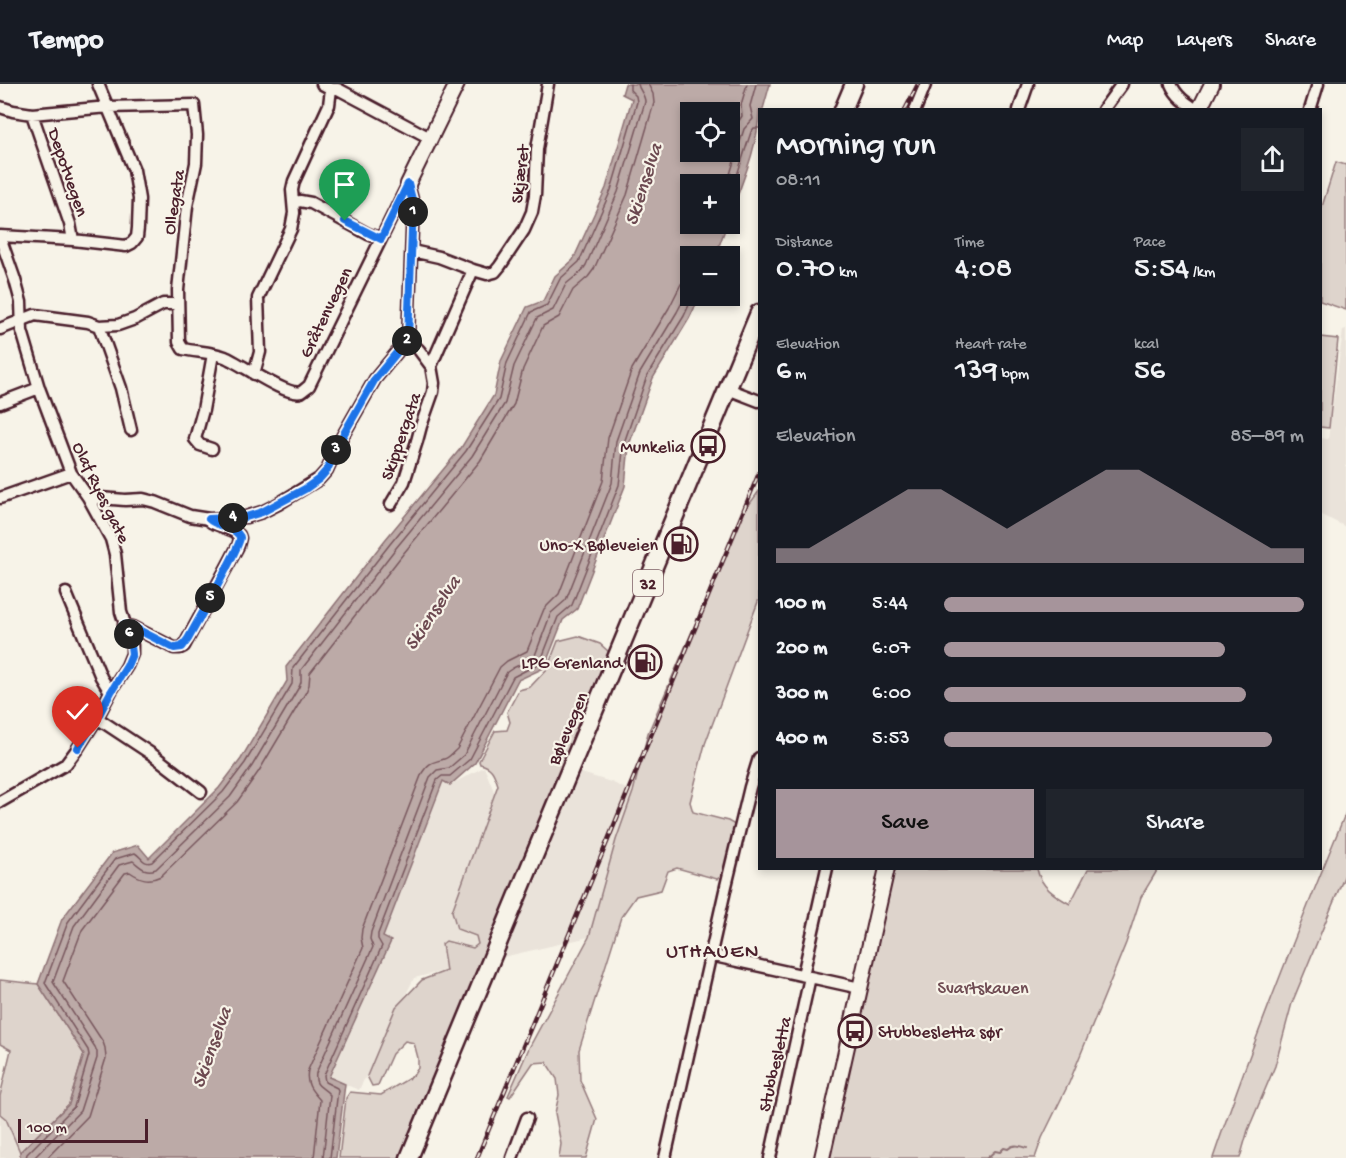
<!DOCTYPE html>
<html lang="en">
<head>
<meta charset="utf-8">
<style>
  body { margin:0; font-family:"Gochi Hand",sans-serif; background:#20242c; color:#f1f3f6; height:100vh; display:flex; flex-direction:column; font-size:22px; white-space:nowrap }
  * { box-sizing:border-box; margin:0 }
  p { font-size:20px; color:#9ea1a6 }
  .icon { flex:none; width:33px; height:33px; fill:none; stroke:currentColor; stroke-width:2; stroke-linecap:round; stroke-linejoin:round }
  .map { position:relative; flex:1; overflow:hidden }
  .details { position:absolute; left:758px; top:24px; width:564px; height:762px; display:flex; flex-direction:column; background:#171b24; border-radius:0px; box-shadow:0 3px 9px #0003 }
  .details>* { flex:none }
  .tools { position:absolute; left:680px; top:18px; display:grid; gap:12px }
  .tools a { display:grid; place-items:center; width:60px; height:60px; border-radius:0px; background:#171b24; box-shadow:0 3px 9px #0003; font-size:30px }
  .scale { position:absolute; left:18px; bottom:15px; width:130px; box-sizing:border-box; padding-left:6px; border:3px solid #4a1f2b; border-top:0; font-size:16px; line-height:21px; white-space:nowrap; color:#4a1f2b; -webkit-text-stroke:4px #f7f3e8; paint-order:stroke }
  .pin { position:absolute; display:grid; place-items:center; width:51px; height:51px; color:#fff; margin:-62px -26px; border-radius:50% 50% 50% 0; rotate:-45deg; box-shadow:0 0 6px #0007 }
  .pin .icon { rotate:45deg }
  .km { position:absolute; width:30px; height:30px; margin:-15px; border-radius:50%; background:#222; color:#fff; font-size:16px; line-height:30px; text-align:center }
  .round { display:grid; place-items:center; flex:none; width:63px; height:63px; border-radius:0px; background:#20242c }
  .head { display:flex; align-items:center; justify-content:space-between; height:102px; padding:0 18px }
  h1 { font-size:33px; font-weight:600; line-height:45px }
  .metrics { display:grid; grid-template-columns:repeat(3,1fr); gap:9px; height:102px; padding:6px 18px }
  .metrics div { display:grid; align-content:center }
  .metrics b { font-size:30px; font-weight:600 }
  .metrics small { font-size:16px; font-weight:400 }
  .metrics p { font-size:16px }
  .chart { height:168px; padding:12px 18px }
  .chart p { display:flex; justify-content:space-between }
  .chart svg { width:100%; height:108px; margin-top:6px; fill:#a6949b; opacity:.7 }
  .action { display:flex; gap:12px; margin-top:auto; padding:12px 18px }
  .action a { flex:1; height:69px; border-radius:0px; background:#a6949b; color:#111; font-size:24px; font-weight:600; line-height:69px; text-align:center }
  .action a+a { background:#20242c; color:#f1f3f6 }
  ul { padding:0 18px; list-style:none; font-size:20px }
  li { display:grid; grid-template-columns:96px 72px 1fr; align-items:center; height:45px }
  li i { height:15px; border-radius:8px; background:#a6949b }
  header { display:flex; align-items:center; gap:36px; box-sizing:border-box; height:84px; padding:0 30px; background:#171b24; border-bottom:2px solid #363941 }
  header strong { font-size:28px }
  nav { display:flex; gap:33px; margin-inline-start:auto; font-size:21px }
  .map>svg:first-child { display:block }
  .built { fill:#eae3da }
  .green { fill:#ded4cc; stroke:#947a7c; stroke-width:1.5 }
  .water { fill:#bcaaa7; stroke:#8e7275; stroke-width:1.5; fill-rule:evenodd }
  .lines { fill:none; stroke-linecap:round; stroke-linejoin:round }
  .shore { stroke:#78575d; stroke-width:1.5 }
  .stream { stroke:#8e7275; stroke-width:2 }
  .minor-casing { stroke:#4a1f2b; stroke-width:15 }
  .tertiary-casing { stroke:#4a1f2b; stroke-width:18 }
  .primary-casing { stroke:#4a1f2b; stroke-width:21 }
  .minor { stroke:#f7f3e8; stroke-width:10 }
  .tertiary { stroke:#f7f3e8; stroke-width:14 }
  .primary { stroke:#f7f3e8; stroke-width:16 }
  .rail-casing { stroke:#4a1f2b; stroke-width:4.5 }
  .rail { stroke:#f7f3e8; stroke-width:2; stroke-dasharray:7; stroke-linecap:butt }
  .route-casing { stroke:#fff; stroke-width:12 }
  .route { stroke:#1a73e8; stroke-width:8 }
  .labels { text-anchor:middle; stroke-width:4.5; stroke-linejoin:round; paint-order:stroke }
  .shield { fill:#f7f3e8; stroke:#7e5f64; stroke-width:1.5 }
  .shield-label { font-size:16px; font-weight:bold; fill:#4a1f2b }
  .street-label { font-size:18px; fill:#4a1f2b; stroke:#f7f3e8 }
  .poi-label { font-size:18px; fill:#4a1f2b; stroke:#f7f3e8; text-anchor:end }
  .park-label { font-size:18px; fill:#6f4c53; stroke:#f7f3e8 }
  .water-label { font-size:20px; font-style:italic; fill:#6c4950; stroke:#f7f3e8 }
  .quarter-label { font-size:21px; letter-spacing:1.5px; fill:#4a1f2b; stroke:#f7f3e8 }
</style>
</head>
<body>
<header>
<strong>Tempo</strong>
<nav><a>Map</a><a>Layers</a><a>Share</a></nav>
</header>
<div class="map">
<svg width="1346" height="1074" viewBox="0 0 1346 1074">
  <rect width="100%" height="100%" fill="#f7f3e8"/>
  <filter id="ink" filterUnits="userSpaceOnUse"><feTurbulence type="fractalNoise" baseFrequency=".0167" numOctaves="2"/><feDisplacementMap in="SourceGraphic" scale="12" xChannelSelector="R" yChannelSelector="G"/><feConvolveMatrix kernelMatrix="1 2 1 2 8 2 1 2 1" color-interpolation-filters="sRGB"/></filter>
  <g filter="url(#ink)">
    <path class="built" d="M1346,245v198l-26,-13v-76l8,1 15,-109z
      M484,683l12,29 49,23 33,-47 33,10 22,10 -17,48 -27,97 -175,41 -55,112 -30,-12 61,-136 -7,-5 60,-156 7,4z
      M0,1030l6,5 14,33v6h-20z"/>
    <path class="green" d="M1336,78l10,3v145l-26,-9v-88z
      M1320,253l18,2 -9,89 -9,-1z
      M759,407v108l-54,145 -15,58 3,10 35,9 7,4 -12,50 -6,4 -40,-11 -9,3 -7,19 -25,6 -15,21 -42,133 1,30 17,39 -11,39h-27l2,-14 -6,-31 4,-18 -2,-16 -11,-17 -13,1 -23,34 -2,-1 21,-48 60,-111 27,-97 17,-48 15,-59 95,-220z
      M578,552l22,8 9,8 -2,10 -11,29 -17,7 3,9 7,6 -49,119 -141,326h-60l7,-60 4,-6 31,3 32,-19 5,-8v-10l-4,-15 -9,-2 -13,13 -14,31 -6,1 -5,-10 29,-69 26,-27 24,-9 -4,-27 4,-3 27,7 5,-4 -2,-8 -19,-7 -5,-18 46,-126c-4,-11 -5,-18 -18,-21l-1,-3 16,-30 12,-1 3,-8 -3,-10 12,-22 11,-3 17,-18 11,-28z
      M1346,728v60l-54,131 -17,63 -27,64 -8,28h-27c40,-117 86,-232 133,-346z
      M894,785h143c4,18 17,26 33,35l18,-35h70l-17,28 -15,46 -57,140 -27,55 -7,20h-206l49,-227z
      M0,896l38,4 46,70 -15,50 -49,48 -14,-33 -6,-5v-18l11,-46 -11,-6z"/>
    <path class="water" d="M625,0h145l-7,25 -4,1c0,35 -18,75 -30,108v-34h-39v40h37l-8,22 -9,4 -1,6h-19v40h10l-11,23 -36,59 -24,67 -4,41 -48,123 -14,11 -19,48 -26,12 -43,83 -25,22 -7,-4 -60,156 8,4 -62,136 16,7 -9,74h-316v-6l49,-48 15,-50 -46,-70 24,-65 50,-66 26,-8 11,13 70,-70 22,-29 46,-78 -1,-14 99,-127 76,-92 33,-53 7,-34 26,-54 16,-6 12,-25 18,-16 33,-72 26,-89 -10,-5zM690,28h39v40h-39z"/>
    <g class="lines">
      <path class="shore" d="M729,64l7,-23 6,-9 -1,-11 6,-21
        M727,100l17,-55 9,-10 -3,-13 6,-22
        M729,116l22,-68 3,-4h5
        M26,1074l1,-4 47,-47 15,-52 -1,-5 -43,-67 23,-61 47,-63 20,-6c7,4 8,12 17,9l71,-70 22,-29 47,-79 1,-16 97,-124 76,-93 33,-52 8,-36 24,-51 16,-7 13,-26 19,-17 32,-72 26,-88 -1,-6 -6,-6v-6
        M34,1074l46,-47 17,-53v-6l-2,-5 -42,-65 21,-56 45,-61 14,-4c8,6 12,12 23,8l74,-72 22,-31 47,-79 2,-5v-12l95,-122 76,-92 33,-53 9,-37 23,-48 16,-8 13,-26 16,-13 4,-6 32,-73 27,-90c0,-8 -6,-11 -7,-18
        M47,1074l41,-42 18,-58 -1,-10 -2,-6 -40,-61 19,-51 43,-57 5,-1c10,7 19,10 31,4l76,-74 22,-31 47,-79 3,-7 1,-12 93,-119 77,-93 34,-57 9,-35 20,-43 16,-9 14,-27 15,-13 6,-8 33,-74 27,-92 -1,-9 -5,-10
        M314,1074l6,-58c-8,-9 -15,-16 -12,-30l55,-122 -2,-10 1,-9 60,-156c8,-12 10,-10 22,-14 5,-1 9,-7 13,-10l43,-82 7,-6 20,-10 17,-42 15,-15 44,-113 5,-43 24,-69 37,-61 12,-24 9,-8
        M323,1074l7,-63c-7,-9 -16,-7 -14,-22l57,-126 -3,-8 1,-7 59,-155 7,-7 12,-2 15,-13 43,-83 6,-4 21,-10 17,-45 15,-13 46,-117 4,-42 24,-68 37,-61 13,-25
        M330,1074l8,-68 -1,-2 -12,-6 -1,-7 58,-129 -4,-7v-5l59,-154 5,-4h8l20,-17 43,-82 27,-14 18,-46 14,-12 47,-120 5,-42 23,-67 37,-60 9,-20"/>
      <path class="stream" d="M987,1074l8,-7 5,1 4,-4 4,1c6,-6 12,-3 19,-1"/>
      <defs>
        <path id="minor" d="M322,0l9,5h7l92,49
          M1171,0c5,12 15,19 26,26
          M0,23l13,4 19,3 76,-7 86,-2 3,30 -1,28 -9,43 -9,84 1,52 4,7c14,3 29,3 42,8 15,6 62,40 76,35 2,-1 6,-5 8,-6l99,-202
          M915,26l10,-25
          M1019,26l9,-26
          M1103,26l19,-26
          M1310,26l8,-26
          M32,30l38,110 3,16
          M408,100l5,19 -5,136 11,11 12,16
          M294,119l6,-2 11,2 57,31 13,5
          M0,152l73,4 53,6 6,-3 5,-6 1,-9 1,-29 -5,-29 -36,-86
          M0,153l15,43 6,22 1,29 17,57 32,85 17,24 23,42 4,15 6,58 11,33v9l-5,12 -16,25 -14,27 -19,30 -12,16 -66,38
          M412,167l27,6 34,13 14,4 8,-2 5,-6 24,-36 8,-18 3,-17 2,-46 11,-65
          M99,242l22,62 10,42
          M0,245l35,-14 53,7 11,4 19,-1 17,-6 28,-15h14
          M254,290l6,-22 -2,-54 33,-69 3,-16 -2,-23 2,-9 35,-76 2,-16
          M728,305l31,12
          M0,319l39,-15
          M212,365l-12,-4 -5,-6 8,-29 10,-56
          M88,413l37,3 18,-1 12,3 35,14 19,3 37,-2 16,-5 16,-8 41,-25 8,-9 15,-33 33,-58 33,-40
          M0,414l71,-25
          M391,420l13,-22 13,-41 4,-15 12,-34 1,-9 -3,-17 42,-96
          M66,509l35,84 6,10 4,4
          M124,541l9,2 41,21h6l4,-2 44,-81 10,-19 2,-8 -1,-3 -5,-4 -23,-9
          M97,634l56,37 48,37
          M710,871l150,33
          M803,891l24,-107
          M512,1074l15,-40
          M665,1074l61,-272 24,-99 9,-29
          M770,1074l40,-181"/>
        <path id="tertiary" d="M1199,26l13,-26
          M408,100l49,-100
          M822,1074l65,-290"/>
        <path id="primary" d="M843,26l11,-26
          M409,1074l350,-845"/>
      </defs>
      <use href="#minor" class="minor-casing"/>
      <use href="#tertiary" class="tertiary-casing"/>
      <use href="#primary" class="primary-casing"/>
      <use href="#minor" class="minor"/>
      <use href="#tertiary" class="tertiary"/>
      <use href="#primary" class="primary"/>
      <defs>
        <path id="rail" d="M905,26l13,-26
          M477,1074l282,-685"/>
      </defs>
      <use href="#rail" class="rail-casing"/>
      <use href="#rail" class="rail"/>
    </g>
  </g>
  <g class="lines" filter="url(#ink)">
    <defs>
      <path id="route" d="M78,664l19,-30 14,-26 16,-26 5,-12 -2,-16 -6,-13 9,2 41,21 8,-1 6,-8c7,-13 53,-93 52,-101 0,-1 -1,-3 -2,-4 -7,-9 -21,-7 -29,-15l37,-2 16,-5 43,-23 14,-10 8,-9 15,-33 33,-58 33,-40 5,-136 -5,-19 -27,55 -36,-18"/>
    </defs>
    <use href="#route" class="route-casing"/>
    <use href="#route" class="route"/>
  </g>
  <defs>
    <symbol id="bus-ring" viewBox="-11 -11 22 22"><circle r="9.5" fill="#f7f3e8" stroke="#4a1f2b" stroke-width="1.5"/><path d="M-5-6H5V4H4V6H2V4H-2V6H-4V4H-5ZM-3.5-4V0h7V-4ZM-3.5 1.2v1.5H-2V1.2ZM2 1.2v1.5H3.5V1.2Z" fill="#4a1f2b"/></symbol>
    <symbol id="fuel-ring" viewBox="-11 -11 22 22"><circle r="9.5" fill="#f7f3e8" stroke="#4a1f2b" stroke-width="1.5"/><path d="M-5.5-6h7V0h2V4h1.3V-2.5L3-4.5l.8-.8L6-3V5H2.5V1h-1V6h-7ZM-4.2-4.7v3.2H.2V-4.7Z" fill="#4a1f2b"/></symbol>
  </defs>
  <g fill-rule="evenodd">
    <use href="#bus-ring" x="689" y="343" width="38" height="38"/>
    <use href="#fuel-ring" x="662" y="441" width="38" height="38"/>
    <use href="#fuel-ring" x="626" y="559" width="38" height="38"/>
    <use href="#bus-ring" x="836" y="928" width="38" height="38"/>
  </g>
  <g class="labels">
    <rect class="shield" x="633" y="486" width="30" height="26" rx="4.5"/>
    <g class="shield-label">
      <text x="648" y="505">32</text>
    </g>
    <g class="street-label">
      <text transform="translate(69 88) rotate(71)" y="6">Depotvegen</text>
      <text transform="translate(519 90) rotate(-83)" y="6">Skjæret</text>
      <text transform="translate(173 118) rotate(-81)" y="6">Ollegata</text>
      <text transform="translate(325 228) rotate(-64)" y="6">Gråtenvegen</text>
      <text transform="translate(400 352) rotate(-71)" y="6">Skippergata</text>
      <text transform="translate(102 408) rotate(64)" y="6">Olaf Ryes gate</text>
      <text transform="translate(567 644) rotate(-67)" y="6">Bølevegen</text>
      <text transform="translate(774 980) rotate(-77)" y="6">Stubbesletta</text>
    </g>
    <g class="poi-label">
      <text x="685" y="368">Munkelia</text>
      <text x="658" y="466">Uno-X Bøleveien</text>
      <text x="622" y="584">LPG Grenland</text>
      <text x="878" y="953" text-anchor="start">Stubbesletta sør</text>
    </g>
    <g class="park-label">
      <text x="983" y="909">Svartskauen</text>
    </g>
    <g class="water-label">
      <text transform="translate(642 100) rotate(-72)" y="7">Skienselva</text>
      <text transform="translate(431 528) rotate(-56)" y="7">Skienselva</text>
      <text transform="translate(210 963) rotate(-70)" y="7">Skienselva</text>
    </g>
    <g class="quarter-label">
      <text x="713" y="873">UTHAUEN</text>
    </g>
  </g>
</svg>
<div class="tools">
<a><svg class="icon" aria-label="locate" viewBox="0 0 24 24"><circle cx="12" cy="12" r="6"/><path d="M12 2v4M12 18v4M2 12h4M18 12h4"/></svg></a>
<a>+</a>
<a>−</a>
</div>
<div class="scale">100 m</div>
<div class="pin" style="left:345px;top:137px;background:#1e9e55"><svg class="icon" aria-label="arrive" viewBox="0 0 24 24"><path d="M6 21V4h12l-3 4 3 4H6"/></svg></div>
<div class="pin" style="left:78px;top:664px;background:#d93025"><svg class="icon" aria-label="check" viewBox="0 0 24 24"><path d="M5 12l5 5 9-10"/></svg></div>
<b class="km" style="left:413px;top:128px">1</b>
<b class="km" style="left:407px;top:257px">2</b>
<b class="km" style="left:336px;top:366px">3</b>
<b class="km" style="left:233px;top:434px">4</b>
<b class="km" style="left:210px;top:514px">5</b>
<b class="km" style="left:129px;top:550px">6</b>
<section class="details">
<div class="head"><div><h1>Morning run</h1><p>08:11</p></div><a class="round"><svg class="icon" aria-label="share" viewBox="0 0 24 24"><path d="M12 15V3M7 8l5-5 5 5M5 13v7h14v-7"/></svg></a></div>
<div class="metrics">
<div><p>Distance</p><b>0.70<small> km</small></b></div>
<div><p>Time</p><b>4:08</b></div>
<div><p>Pace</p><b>5:54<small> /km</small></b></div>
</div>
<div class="metrics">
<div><p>Elevation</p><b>6<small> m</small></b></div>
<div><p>Heart rate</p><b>139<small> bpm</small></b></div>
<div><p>kcal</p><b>56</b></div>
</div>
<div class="chart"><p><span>Elevation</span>85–89 m</p>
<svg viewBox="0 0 160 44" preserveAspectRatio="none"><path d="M0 44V38L10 38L20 30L30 22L40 14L50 14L60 22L70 30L80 22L90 14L100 6L110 6L120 14L130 22L140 30L150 38L160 38V44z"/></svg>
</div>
<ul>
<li><b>100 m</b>5:44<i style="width:100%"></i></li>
<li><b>200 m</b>6:07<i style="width:78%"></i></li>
<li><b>300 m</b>6:00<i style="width:84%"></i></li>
<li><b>400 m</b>5:53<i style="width:91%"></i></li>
</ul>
<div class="action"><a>Save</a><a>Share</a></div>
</section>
</div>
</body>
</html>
